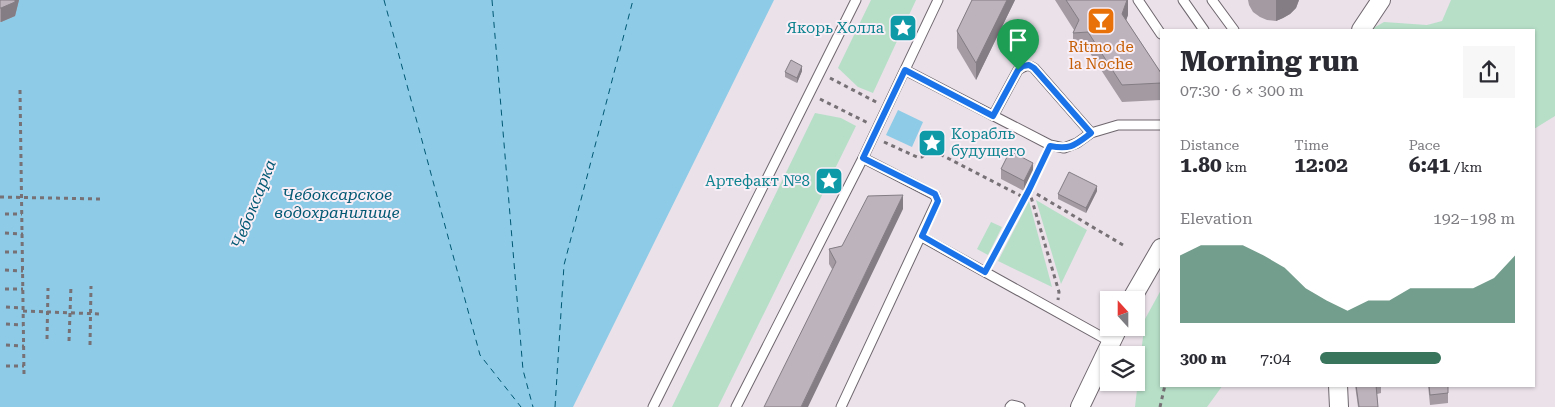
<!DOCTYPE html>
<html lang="en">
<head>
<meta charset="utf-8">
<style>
  body { margin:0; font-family:"Roboto Serif",serif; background:#f7f7f7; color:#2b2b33; height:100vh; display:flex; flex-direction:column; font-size:19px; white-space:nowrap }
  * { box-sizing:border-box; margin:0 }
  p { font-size:16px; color:#7c7c81 }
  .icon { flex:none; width:28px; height:28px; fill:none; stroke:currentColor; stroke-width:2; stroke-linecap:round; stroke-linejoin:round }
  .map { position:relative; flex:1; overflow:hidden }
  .panel { position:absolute; left:1160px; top:29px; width:375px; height:358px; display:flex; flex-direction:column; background:#fff; border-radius:0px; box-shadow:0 1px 4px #0004 }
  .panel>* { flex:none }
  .needle { width:32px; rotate:339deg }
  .tools { position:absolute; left:1100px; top:291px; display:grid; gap:10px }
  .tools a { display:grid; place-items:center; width:45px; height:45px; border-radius:0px; background:#fff; box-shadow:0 1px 4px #0004; font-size:25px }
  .pin { position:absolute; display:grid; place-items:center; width:42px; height:42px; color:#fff; margin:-51px -21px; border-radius:50% 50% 50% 0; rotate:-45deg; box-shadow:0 0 5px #0007 }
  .pin .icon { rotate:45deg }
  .round { display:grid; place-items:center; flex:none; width:52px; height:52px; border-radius:0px; background:#f7f7f7 }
  .overview { display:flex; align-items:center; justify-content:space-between; height:85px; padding:0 20px }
  h1 { font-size:28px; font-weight:700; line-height:38px }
  .stats { display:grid; grid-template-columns:repeat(3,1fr); gap:8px; height:85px; padding:5px 20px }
  .stats div { display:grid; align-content:center }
  .stats b { font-size:21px; font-weight:700 }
  .stats small { font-size:14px; font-weight:400 }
  .stats p { font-size:14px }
  .chart { height:140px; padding:10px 20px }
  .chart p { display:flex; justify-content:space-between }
  .chart svg { width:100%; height:90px; margin-top:5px; fill:#39745d; opacity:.7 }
  ul { padding:0 20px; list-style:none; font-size:16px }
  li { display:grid; grid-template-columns:80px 60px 1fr; align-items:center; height:38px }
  li i { height:12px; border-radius:6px; background:#39745d }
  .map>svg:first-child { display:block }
  .green { fill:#b7dfc8 }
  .water { fill:#8dcbe7 }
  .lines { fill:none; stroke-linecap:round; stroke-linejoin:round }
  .ferry { stroke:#005873; stroke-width:1; stroke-dasharray:6 5; stroke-linecap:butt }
  .service-casing { stroke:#6f676e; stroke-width:11 }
  .minor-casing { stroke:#6f676e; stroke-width:20 }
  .path { stroke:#777176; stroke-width:3; stroke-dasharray:4 4; stroke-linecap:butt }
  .service { stroke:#fff; stroke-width:9 }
  .minor { stroke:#fff; stroke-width:18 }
  .wall { fill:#a39aa2 }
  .shaded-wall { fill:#847d84 }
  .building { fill:#bdb3bc; stroke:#847d84 }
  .route-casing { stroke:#fff; stroke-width:10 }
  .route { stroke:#1a73e8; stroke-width:6 }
  .labels { text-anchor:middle; stroke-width:4; stroke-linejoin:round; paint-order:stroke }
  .culture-label { font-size:15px; fill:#0d838f; stroke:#f8eef6; text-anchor:end }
  .food-label { font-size:15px; fill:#c56008; stroke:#f8eef6 }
  .water-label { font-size:16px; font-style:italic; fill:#005873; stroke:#f8eef6 }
</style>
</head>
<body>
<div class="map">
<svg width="1555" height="407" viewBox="0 0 1555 407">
  <rect width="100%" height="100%" fill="#eae1e9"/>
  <path class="green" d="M871,0h45l-43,93 -15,-6 -20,-19z
    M1451,0h104v116l-21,13v-99h-164l14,-8 43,3 15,-4z
    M815,113l26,5 15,8 -138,281h-46z
    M1036,200l51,30 -26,54z
    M1029,201l23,86 -54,-26z
    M991,222l11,5 -14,28 -11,-6z
    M1161,290v95h62l-16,22h-72l10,-88z"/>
  <path class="water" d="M0,0h774l-201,407h-573z
    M898,110l25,12 -11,25 -26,-12z"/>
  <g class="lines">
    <path class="ferry" d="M384,0l96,355 41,52
      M492,0l31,370 10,37
      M555,407l9,-142 69,-265"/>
    <defs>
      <path id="service" d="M1138,0l23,34
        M1183,0l21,30
        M1212,0l22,30
        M905,70l145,75 14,3 13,-5 14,-10 27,-8h43
        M993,116l25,-46c6,-4 10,-6 16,-2l57,65
        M922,237l189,105
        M653,407l203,-407
        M736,407l127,-249 75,-158
        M841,407l96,-206 -2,-6 -72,-37
        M1010,407l2,-2 8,2"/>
      <path id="minor" d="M1361,30l20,-30
        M1131,300l30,-52
        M1338,385l1,22
        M1080,407l38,-79"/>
    </defs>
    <use href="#service" class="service-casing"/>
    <use href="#minor" class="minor-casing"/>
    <path class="path" d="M830,78l48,25
      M20,90l4,284
      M820,99l48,24
      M884,142l33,15h5l8,-8 95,49
      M1029,190l30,102 -1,8
      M1030,190l93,55
      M0,197l102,2
      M5,214h17
      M5,233l18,1
      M5,252h18
      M990,263l35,-65 21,-43
      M5,270l18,1
      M5,289h18
      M6,307l17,1
      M23,311l78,3
      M6,324l17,1
      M47,339l1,-51
      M69,341l2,-56
      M6,345l18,1
      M90,345l1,-59
      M6,366h18
      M1160,407l5,-22"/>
    <use href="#service" class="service"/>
    <use href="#minor" class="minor"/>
  </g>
  <path class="wall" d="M0,0h19l-4,16 -14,6h-1z
    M972,0h43l-39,80 -19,-32v-17z
    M1055,0h73v15l-2,5 35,53v27l-39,2 -34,-52h-15v-17l1,-3z
    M1248,0h51l-3,8 -6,6 -7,4 -7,3 -9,-1 -7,-3 -7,-5 -4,-7z
    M802,71l-5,12 -12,-6v-5z
    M1001,169l32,4 -9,18 -23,-12z
    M1097,191l-11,22 -28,-14v-5z
    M903,209l-71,60 -3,-5v-15l13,-3z
    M1355,385h26v8l-4,1 1,13h-20z
    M1428,385h20v18l-18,2z"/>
  <path class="shaded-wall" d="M15,0h4l-4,16 -14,6v-14z
    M1007,0h8l-39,80v-17z
    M1127,0h1v15l-6,17v-18z
    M1276,0h23l-3,8 -6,6 -7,4 -7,3z
    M802,66v5l-5,12v-5z
    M1033,163v10l-9,18v-10z
    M1097,186v5l-11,22v-5z
    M903,195v14l-95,198h-7z"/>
  <path class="building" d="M0,0h15v2l-14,6h-1z
    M972,0h35l-31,63 -19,-32z
    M1066,0h61l-5,14 39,59v10l-39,2 -34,-53 -15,1 6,-13z
    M791,60l11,6 -5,12 -12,-6z
    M1010,151l23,12 -9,18 -23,-12z
    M1069,172l28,14 -11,22 -28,-14z
    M903,195l-102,212h-37l72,-145 -7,-13 13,-3 26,-50z
    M1356,385h20l2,22h-19z
    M1429,385h19v8l-18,2z"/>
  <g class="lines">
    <defs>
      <path id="route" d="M1029,65l5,3 57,65c-16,12 -20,17 -41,13l-21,44 -44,82 -63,-36 16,-35 -3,-7 -72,-36 42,-88 88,46 25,-46 5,-4z"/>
    </defs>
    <use href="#route" class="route-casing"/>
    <use href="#route" class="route"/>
  </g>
  <defs>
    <symbol id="bar-square" viewBox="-11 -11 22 22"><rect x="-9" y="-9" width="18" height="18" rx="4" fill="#e8710a" stroke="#f8eef6"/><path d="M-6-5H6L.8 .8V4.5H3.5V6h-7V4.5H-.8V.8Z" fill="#fff"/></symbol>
    <symbol id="sight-square" viewBox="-11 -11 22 22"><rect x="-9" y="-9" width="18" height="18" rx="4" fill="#0f9aa8" stroke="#f8eef6"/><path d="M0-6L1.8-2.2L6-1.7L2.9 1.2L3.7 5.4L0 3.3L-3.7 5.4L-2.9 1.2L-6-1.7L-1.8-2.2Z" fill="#fff"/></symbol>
  </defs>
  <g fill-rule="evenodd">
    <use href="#bar-square" x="1085" y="5" width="32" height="32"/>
    <use href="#sight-square" x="887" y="12" width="32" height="32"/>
    <use href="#sight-square" x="916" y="127" width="32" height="32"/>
    <use href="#sight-square" x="813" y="165" width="32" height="32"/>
  </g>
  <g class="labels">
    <g class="culture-label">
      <text x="884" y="33">Якорь Холла</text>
      <text x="951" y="139" text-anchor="start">Корабль<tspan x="951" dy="17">будущего</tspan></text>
      <text x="810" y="186">Артефакт №8</text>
    </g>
    <g class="food-label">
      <text x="1101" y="52">Ritmo de<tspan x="1101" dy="17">la Noche</tspan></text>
    </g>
    <g class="water-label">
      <text x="337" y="200">Чебоксарское<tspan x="337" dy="18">водохранилище</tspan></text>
      <text transform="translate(253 204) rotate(-68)" y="6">Чебоксарка</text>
    </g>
  </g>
</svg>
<div class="tools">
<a><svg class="needle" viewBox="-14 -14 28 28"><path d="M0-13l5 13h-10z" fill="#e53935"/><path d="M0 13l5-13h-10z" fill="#7c7c81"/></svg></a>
<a><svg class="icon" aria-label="layers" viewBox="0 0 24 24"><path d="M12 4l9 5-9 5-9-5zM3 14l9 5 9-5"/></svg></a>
</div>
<div class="pin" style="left:1018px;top:70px;background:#1e9e55"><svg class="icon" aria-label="arrive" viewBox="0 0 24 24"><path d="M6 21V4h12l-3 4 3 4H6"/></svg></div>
<section class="panel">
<div class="overview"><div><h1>Morning run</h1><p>07:30 · 6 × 300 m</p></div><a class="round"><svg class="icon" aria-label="share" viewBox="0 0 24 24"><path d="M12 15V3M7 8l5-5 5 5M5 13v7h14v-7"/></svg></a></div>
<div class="stats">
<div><p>Distance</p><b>1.80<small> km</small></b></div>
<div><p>Time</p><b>12:02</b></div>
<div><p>Pace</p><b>6:41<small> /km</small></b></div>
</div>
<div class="chart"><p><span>Elevation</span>192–198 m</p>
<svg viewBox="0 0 160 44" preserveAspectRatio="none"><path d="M0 44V11L10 6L20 6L30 6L40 11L50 17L60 27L70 33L80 38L90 33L100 33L110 27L120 27L130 27L140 27L150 22L160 11V44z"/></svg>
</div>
<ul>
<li><b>300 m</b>7:04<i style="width:62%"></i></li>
</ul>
</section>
</div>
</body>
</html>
